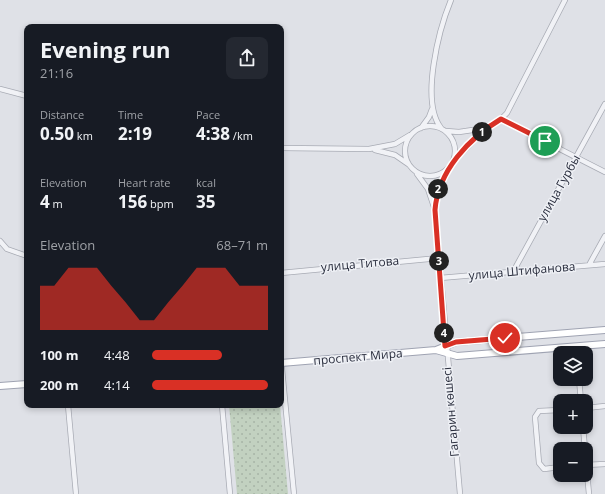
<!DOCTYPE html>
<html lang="en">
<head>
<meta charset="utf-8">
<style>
  body { margin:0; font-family:"Open Sans",sans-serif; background:#242831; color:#f1f3f6; height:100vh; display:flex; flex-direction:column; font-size:15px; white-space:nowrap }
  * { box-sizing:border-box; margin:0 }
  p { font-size:13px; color:#9ea1a6 }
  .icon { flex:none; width:22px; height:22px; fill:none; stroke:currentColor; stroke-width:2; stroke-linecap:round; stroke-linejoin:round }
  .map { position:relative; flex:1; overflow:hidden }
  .side { position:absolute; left:24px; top:24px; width:260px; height:384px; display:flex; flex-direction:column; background:#171b24; border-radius:8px; box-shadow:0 2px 6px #0003 }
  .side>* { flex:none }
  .fabs { position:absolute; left:553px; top:346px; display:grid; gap:8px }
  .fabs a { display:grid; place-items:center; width:40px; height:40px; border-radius:8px; background:#171b24; box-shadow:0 2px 6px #0003; font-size:20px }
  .pin { position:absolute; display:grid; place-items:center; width:34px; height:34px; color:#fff; margin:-17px; border:2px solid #fff; border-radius:50%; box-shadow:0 1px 4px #0007 }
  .km { position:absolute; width:20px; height:20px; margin:-10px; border-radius:50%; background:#222; color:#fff; font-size:11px; line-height:20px; text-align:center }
  .round { display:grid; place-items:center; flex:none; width:42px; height:42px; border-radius:8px; background:#242831 }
  .headline { display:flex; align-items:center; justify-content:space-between; height:68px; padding:0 16px }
  h1 { font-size:22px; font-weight:700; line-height:30px }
  .stats { display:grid; grid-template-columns:repeat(3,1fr); gap:6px; height:68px; padding:4px 16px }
  .stats div { display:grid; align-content:center }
  .stats b { font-size:17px; font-weight:700 }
  .stats small { font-size:11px; font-weight:400 }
  .stats p { font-size:11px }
  .chart { height:112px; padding:8px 16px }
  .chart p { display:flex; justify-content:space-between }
  .chart svg { width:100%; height:72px; margin-top:4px; fill:#d93025; opacity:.7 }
  ul { padding:0 16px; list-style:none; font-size:13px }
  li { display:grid; grid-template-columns:64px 48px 1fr; align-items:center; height:30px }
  li i { height:10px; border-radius:5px; background:#d93025 }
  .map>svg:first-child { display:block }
  .park { fill:url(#park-dots) }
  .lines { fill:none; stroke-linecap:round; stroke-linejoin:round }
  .minor-casing { stroke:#a8abb4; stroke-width:6 }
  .major-casing { stroke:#9fa3b2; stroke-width:8 }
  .minor { stroke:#f1f2f6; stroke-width:4.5 }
  .major { stroke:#fff; stroke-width:6 }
  .route-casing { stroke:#fff; stroke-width:8 }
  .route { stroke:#d93025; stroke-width:5 }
  .labels { text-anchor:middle; stroke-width:3; stroke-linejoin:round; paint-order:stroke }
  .street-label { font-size:12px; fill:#292d3d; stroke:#eef0f5 }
</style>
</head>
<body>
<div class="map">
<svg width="605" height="494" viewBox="0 0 605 494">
  <defs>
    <pattern id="park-dots" width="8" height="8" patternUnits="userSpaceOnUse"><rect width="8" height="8" fill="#c2d1c0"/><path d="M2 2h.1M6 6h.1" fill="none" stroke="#a7b4a6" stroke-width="1.8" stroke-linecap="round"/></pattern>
  </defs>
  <rect width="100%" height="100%" fill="#dfe1e7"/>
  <path class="park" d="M229,405h51l8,89h-51z"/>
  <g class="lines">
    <defs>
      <path id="minor" d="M0,89l27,7
        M501,119l104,53
        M405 151a25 25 0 1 1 50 0a25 25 0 1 1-50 0Z
        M421,128l8,-11 3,-8
        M441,128c-21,-27 -2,-99 10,-128
        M446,131l13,1 27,-4
        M281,148l88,1 26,-5 15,-9
        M375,150l20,5 13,9
        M453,162l25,-26 23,-17 6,-6 58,-113
        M449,169l-13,28 -1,13 25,284
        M417,174l11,15 6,18
        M0,241l7,8 20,7
        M589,265l16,-29
        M513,272l92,-168
        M281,273l158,-15
        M440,278l165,-14
        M281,359l13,135
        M579,379l2,22
        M68,405l8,89
        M222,405l8,89
        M586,408l19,-2
        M560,410l-21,1 -4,6 4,46 5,6 16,-2
        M583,427l2,22
        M586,462l3,32
        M586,465l19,-1"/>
      <path id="major" d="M436,350l21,6 148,-12
        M281,363l155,-13 20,-8 149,-12
        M0,386l27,-2"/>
    </defs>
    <use href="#minor" class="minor-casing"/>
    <use href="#major" class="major-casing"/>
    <use href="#minor" class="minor"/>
    <use href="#major" class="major"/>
  </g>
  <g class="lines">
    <defs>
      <path id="route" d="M505,338l-49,4 -11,4 -10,-136c3,-39 34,-72 66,-91l44,22"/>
    </defs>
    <use href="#route" class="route-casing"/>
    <use href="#route" class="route"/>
  </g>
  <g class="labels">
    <g class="street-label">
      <text transform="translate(559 188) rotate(-61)" y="4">улица Гурбы</text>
      <text transform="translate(360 264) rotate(-5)" y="4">улица Титова</text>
      <text transform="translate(522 271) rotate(-5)" y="4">улица Штифанова</text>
      <text transform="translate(358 357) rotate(-5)" y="4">проспект Мира</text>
      <text transform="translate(451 412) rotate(-95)" y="4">Гагарин көшесі</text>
    </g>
  </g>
</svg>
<div class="fabs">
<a><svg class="icon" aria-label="layers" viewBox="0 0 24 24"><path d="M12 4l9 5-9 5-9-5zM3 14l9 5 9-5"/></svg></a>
<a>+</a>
<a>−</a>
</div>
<div class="pin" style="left:545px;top:141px;background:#1e9e55"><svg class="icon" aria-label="arrive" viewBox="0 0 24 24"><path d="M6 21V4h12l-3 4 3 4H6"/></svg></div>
<div class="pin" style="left:505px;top:338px;background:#d93025"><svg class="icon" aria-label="check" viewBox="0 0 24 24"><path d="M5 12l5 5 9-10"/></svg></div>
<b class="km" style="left:482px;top:132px">1</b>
<b class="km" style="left:438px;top:189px">2</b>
<b class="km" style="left:439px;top:261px">3</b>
<b class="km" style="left:444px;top:333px">4</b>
<section class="side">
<div class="headline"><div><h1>Evening run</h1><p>21:16</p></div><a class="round"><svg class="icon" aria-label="share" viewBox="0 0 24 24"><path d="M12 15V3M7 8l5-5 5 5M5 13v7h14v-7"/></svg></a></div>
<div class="stats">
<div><p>Distance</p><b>0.50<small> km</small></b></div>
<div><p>Time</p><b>2:19</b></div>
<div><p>Pace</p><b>4:38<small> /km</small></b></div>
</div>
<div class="stats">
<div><p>Elevation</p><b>4<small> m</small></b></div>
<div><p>Heart rate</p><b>156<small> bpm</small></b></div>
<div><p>kcal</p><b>35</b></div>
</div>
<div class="chart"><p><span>Elevation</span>68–71 m</p>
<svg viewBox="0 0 160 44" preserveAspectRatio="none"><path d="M0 44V17L10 17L20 6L30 6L40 6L50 17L60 27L70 38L80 38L90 27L100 17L110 6L120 6L130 6L140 17L150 17L160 17V44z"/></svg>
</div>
<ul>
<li><b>100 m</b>4:48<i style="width:60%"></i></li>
<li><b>200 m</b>4:14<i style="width:100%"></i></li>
</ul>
</section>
</div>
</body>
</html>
